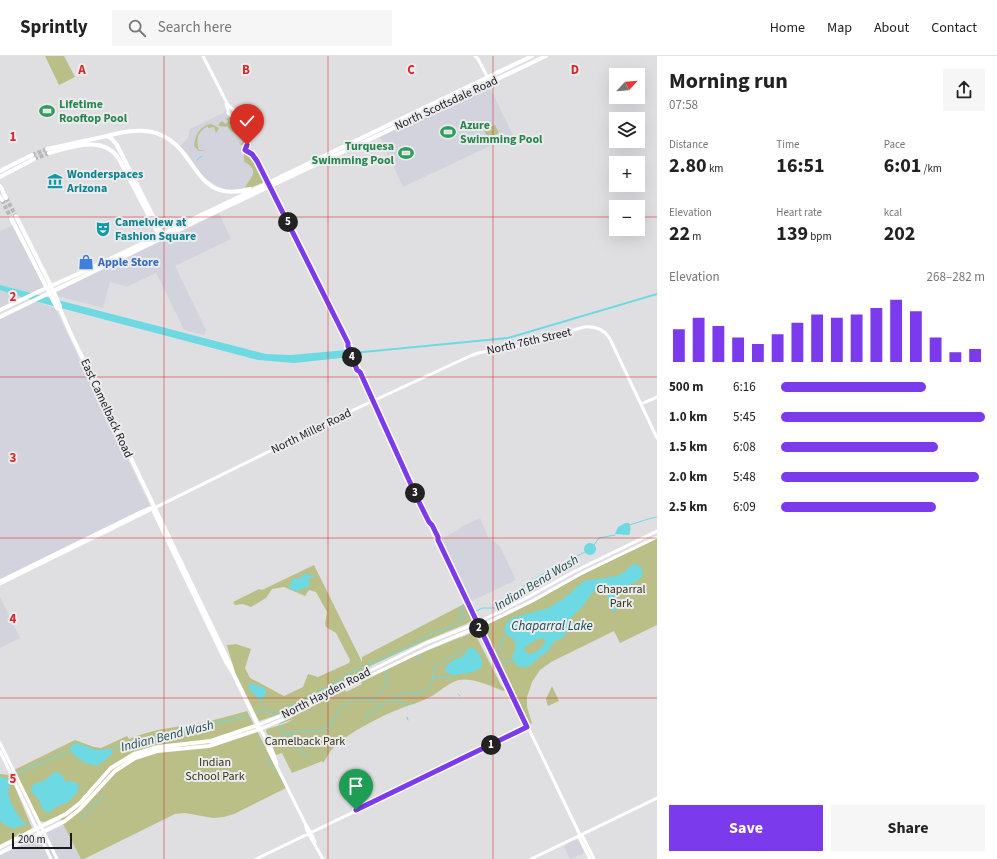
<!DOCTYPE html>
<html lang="en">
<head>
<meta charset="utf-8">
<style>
  body { margin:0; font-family:"Source Sans 3",sans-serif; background:#f6f6f6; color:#222; height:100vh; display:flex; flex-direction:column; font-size:15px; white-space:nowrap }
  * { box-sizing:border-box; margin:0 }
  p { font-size:13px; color:#767676 }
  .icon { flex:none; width:22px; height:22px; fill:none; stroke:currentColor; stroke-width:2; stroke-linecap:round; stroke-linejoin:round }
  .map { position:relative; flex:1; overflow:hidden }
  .sheet { display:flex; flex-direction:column; background:#fff; width:340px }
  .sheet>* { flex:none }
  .needle { width:26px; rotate:64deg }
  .controls { position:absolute; left:609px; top:12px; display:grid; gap:8px }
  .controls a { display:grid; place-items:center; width:36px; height:36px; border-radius:0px; background:#fff; box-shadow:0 4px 16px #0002; font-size:20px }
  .scale { position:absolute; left:12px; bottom:10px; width:60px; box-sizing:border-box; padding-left:4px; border:2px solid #1b1b1c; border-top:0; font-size:11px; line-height:14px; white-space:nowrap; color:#1b1b1c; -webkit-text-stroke:3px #ececef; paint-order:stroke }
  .pin { position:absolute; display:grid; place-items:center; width:34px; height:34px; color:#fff; margin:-41px -17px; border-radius:50% 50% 50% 0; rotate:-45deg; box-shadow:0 0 4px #0007 }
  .pin .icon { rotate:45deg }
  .km { position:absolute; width:20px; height:20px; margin:-10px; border-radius:50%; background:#222; color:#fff; font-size:11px; line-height:20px; text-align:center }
  .round { display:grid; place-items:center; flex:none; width:42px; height:42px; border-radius:0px; background:#f6f6f6 }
  .head { display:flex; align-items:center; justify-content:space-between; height:68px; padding:0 12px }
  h1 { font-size:22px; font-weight:700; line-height:30px }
  .metrics { display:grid; grid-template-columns:repeat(3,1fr); gap:6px; height:68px; padding:4px 12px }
  .metrics div { display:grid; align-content:center }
  .metrics b { font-size:20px; font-weight:700 }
  .metrics small { font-size:11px; font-weight:400 }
  .metrics p { font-size:11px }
  .chart { height:112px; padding:8px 12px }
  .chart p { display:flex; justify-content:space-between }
  .chart svg { width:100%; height:72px; margin-top:4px; stroke:#7c3aed; stroke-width:6 }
  .primary-button { display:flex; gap:8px; margin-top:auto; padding:8px 12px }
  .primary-button a { flex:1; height:46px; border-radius:0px; background:#7c3aed; color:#fff; font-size:16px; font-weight:700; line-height:46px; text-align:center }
  .primary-button a+a { background:#f6f6f6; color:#222 }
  ul { padding:0 12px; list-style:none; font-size:13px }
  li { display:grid; grid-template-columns:64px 48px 1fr; align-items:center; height:30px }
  li i { height:10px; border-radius:5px; background:#7c3aed }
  header { display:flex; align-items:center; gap:24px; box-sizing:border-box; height:56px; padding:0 20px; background:#fff; border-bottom:1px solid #e0e0e0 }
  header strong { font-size:19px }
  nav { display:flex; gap:22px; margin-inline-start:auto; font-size:14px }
  .search { width:280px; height:36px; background:#f6f6f6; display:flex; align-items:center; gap:10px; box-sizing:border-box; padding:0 14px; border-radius:0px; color:#767676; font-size:15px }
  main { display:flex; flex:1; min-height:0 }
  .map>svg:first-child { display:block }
  .built { fill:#d3d3dd }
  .green { fill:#babe87 }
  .water { fill:#6dd9e2; fill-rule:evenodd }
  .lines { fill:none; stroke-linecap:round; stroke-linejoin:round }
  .stream { stroke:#6dd9e2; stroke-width:1 }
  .canal { stroke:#6dd9e2; stroke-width:2 }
  .primary-tunnel { stroke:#b8b8ba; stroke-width:4; stroke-dasharray:4 2; stroke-linecap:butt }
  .secondary { stroke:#fff; stroke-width:3 }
  .primary { stroke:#fff; stroke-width:4 }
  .route-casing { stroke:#fff; stroke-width:8 }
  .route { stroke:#7c3aed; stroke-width:5 }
  .grid { fill:none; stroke:#d62828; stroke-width:1; stroke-opacity:0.55 }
  .labels { text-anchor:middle; stroke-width:4; stroke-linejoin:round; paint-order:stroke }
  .street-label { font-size:12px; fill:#1b1b1c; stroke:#ececef }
  .leisure-label { font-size:12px; font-weight:bold; fill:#27864d; stroke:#ececef; text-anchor:start }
  .culture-label { font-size:12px; font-weight:bold; fill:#0d838f; stroke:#ececef; text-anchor:start }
  .shop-label { font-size:12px; font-weight:bold; fill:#366cbe; stroke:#ececef; text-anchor:start }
  .park-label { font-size:12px; fill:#333513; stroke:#ececef }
  .water-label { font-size:13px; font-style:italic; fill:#1b4c50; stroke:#ececef }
  .grid-label { font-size:13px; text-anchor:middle; font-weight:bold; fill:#d62828; stroke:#ececef; stroke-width:4; stroke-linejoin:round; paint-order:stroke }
</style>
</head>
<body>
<header>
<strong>Sprintly</strong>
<div class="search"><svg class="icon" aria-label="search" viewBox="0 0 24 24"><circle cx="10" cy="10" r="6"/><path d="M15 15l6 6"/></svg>Search here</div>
<nav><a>Home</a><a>Map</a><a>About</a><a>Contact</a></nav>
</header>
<main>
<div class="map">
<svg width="657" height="803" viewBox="0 0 657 803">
  <rect width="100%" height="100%" fill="#dfdfe2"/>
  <path class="built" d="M485,32h5l23,47 -110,52 -23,-50z
    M227,53l1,6 2,1 3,-1 34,60 -4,3 1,5 -27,8 -12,-1 -23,-13 -15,-24 -7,-7 8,-8 2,-9 33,-16z
    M219,157l12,26 -56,27 31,64 -2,5 -20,-5 -28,-57 -29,14 -17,-5 -7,26 -46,-12v-4z
    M13,169l30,59v4l-43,21v-78z
    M34,245l21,7 95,198 -150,74v-262z
    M480,462l8,19 12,9 16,34 -46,22 -29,-63 19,-10v-2z
    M0,541l20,41 -20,10z
    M64,769l17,34h-81v-5z
    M575,784l4,1 5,12 -14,6 -6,-13z"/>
  <path class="green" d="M45,0h19l11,21 -16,8z
    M228,61h2l2,1 -2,1 3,2 12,23 -1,3 -5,-4v-1l2,2 2,-3c-4,-7 -12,-8 -16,-15l-2,1 -3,-1v1l-4,-2 4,-4 4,3 2,-3 -3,-3 4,1z
    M211,68l8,4 -3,5 -2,-6 -6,1v-2c-10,5 -13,13 -9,24h7l-7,1 -5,-5c1,-10 5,-20 17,-22z
    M495,69l4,8 -11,5 -4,-8z
    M246,97l7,4 11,25 -19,8c0,-7 12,-15 7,-22 -2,-3 -5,-4 -8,-7v-6z
    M657,482v87l-37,18 -6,-12 -63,31 -11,8 -8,12 -5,15v10l5,16 -2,1 -36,-73 -10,-25 48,-23 48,-27z
    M314,509l48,97v-5l102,-53 8,16 -6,4 -39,16 -57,26v1l-87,46 -24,8 -24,-49 -8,-26v-1l9,-1 15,5 -6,19 5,10 34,18 19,-9 5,-13 10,3 31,-14 1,-3 -14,-27 -10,-6 -1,-3 2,-12 -11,-20 -7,-2 -4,6 -21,-9 -12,2 -6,9 -15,9 -8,-3 -8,1 -2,-3 26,-13 3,1z
    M474,576l27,53 4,5 -2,1c-11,-5 -32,-14 -44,-11 -12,3 -20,13 -31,18 -9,5 -17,6 -26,10 -19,7 -54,25 -68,39 -5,5 -7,11 -11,16l-1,-2 -2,1 -28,11 -10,-20 -6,2 -10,-24 1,-2c9,-3 18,-4 26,-10l-13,5v-1l65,-33 1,2 16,-8 -1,-2 56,-27 1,1v-1c14,-7 29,-12 43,-18l1,1v-1z
    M552,630l7,15 -11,5 -2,-7z
    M247,655l39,77 -52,26 -10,3 -11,1 -28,-5 -10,1 -91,45h-3l-22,-43 -15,6 -4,-1 -26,-51 61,-30 19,7 7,1 26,-12 2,3c22,-9 38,-11 61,-14 19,-3 38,-9 57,-14z
    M0,718l10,1 22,53 -11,7 -21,11z"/>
  <path class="water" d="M0,229l266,69 25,1 56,-5 3,7 -56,6 -36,-3 -220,-58 -38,-12z
    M625,467h4c2,4 2,8 0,12l-14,-1 3,-7z
    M584 493a6 6 0 1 1 12 0a6 6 0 1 1-12 0Z
    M633,508c3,0 6,1 8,4 7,13 -14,17 -20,21 -5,7 -3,16 -6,22h-3l-4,-7v-10l-1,-3 -5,-2 -7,2 -4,3 -8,12 -12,12 -4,15 -5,5 -9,4 -1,4 -1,-1 -1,1 1,1c-3,5 -6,6 -10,9 -8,6 -12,16 -25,9l-4,-7c2,-7 7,-15 0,-20 -4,-3 -6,-2 -8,-7l2,-7 6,-6 36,-10 15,-9 21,-18 33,-5 7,-4zM542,582l3,2c-1,8 -8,12 -15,14l-6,-3 1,-4 11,-7z
    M304,518l9,1 1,2 -6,2 2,6 -2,3 -3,-1 -7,4 -7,-1 -2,-4 4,-7 2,-1 4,1z
    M471,591c6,2 12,11 11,18 -6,10 -19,7 -29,11l-7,-4 -1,-3c4,-8 11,-10 19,-13l4,-7z
    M249,627l16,5 1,5 -2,5 -4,2 -10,-10 -2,-6z
    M75,687c12,2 22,11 34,5l2,2 1,4 -13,11c-12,1 -21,-6 -29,-14l1,-5z
    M56,716l6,3 4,7 5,-1 6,2 2,4 -2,6 -9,9 -12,5 -6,5h-5l-3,-4 -3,-8 -8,-9c1,-10 7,-7 14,-11 5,-3 5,-7 11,-8z
    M0,721l8,2 2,4c0,3 -2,6 -2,9 0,8 11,26 17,31l-1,3 -2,-1 -8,4 -11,-5 -3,-4z"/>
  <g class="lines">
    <path class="stream" d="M197,104l5,-4
      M629,469c8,-2 20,-7 28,-8
      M594,489l5,-7 16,-3
      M475,555l8,-3h12l24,-14 5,-8 25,-16 36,-18
      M460,563l2,-8v-5
      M458,592h2
      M497,597l4,-6 -1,-4 6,-8
      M418,599l1,4
      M502,605h11
      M433,622l15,-1 3,3
      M458,638l2,2
      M372,643c9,-6 18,-16 15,-29
      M394,644l6,2 1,2
      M401,647h3l3,3
      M256,656l8,-3 7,5 13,-4 53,-28 15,-10 56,-25 23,-13 24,-9 14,-11
      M407,661l1,3
      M368,665l-1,-6 11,-6 3,-5c9,1 12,-7 19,-10 10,-4 19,4 30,-8 5,-7 0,-15 6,-21l31,-15
      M279,668h1
      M280,670l4,8
      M330,671c10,-22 21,-34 46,-26
      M289,678l6,10
      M274,684l21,-9 17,1 17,-4
      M296,689l7,8 8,6
      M258,690h3
      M111,694l12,-6 53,-11 43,-11 24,-4 6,-3
      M266,701l8,13
      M9,725c5,-9 49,-25 61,-30
      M81,763l23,-24
      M25,768l4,-2"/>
    <path class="canal" d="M353,297l155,-15 149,-44"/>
    <path class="primary-tunnel" d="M32,99l15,-6
      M34,103l15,-6
      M6,142l10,18
      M2,144l9,18"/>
    <path class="secondary" d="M203,0l25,49 6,5c-1,14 18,25 11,40l6,4 6,7 81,163 10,19 3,2 9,24v3
      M475,0l3,3 12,23
      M226,48l2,6v3l6,6 4,9
      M348,287v3l9,24 3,2 13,32 56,118c4,4 9,12 9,18l141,293 1,6 10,20
      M641,348l16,-7
      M429,467l6,16 3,1
      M0,525l136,-67 14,-6h4
      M0,528l347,-171 123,-57 8,-3 40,-7 66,-19c11,-1 20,2 26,12l47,99
      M258,669l27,-11 32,-17 109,-54 46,-18 27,-13 29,-15 47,-26 82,-40
      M0,687l57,116
      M268,688v5l37,74 7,12 3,7
      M0,695l51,108
      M277,708l-6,-17 -11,-18 29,-12 31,-17 106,-51 57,-24 51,-25 48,-27 75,-36
      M305,767l2,8 16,28
      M580,780l3,1 11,22
      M256,803l268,-129 3,-3
      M531,803l126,-61"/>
    <path class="primary" d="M107,80l5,3 5,6 46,91
      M47,93c17,-4 34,-7 51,-11 18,-4 36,-10 54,-6 48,11 38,74 98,57
      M49,97c24,-6 56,-19 71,8l40,76
      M0,115l32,-16
      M0,121l34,-18
      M0,130l2,3
      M3,136l3,6
      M0,141l2,3
      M16,160l35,70 9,20v3l10,23 161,334 2,7
      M11,162l46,90 3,1
      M0,254l44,-21 43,-19 445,-214
      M0,261l203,-99 343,-162
      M0,791l66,-33 14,-11 31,-35 23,-14 24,-7 53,-6 47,-16
      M0,797l65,-32 15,-12 35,-38 20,-13 22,-7 52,-5 51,-17 -27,-56 -7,-11 -72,-150v-4"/>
  </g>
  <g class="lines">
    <defs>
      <path id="route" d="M247,89l-2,5 7,4 5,7 91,182v3l9,24 3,2 58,128 11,22 3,3 6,12v3l89,187 -171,83"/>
    </defs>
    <use href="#route" class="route-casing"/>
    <use href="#route" class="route"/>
  </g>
  <path class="grid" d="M164,0v803M328,0v803M493,0v803M0,161h616M638,161h19M0,321h657M0,482h657M0,642h657"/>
  <defs>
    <symbol id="stadium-bare" viewBox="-9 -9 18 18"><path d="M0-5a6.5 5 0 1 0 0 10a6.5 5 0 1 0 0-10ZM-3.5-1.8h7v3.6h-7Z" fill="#2e9e5b" stroke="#ececef" stroke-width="2.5" paint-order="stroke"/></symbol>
    <symbol id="museum-bare" viewBox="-9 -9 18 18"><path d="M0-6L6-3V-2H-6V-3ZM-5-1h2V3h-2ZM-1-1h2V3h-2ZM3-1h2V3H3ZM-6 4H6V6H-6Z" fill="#0f9aa8" stroke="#ececef" stroke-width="2.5" paint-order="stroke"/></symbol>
    <symbol id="theatre-bare" viewBox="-9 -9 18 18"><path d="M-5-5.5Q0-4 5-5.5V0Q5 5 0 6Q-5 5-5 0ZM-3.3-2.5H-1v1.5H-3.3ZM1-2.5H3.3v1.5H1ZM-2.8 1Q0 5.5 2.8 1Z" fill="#0f9aa8" stroke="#ececef" stroke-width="2.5" paint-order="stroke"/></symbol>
    <symbol id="shop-bare" viewBox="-9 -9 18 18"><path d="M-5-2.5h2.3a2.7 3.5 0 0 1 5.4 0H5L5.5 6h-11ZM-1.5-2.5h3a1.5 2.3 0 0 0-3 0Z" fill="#3f7fe0" stroke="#ececef" stroke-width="2.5" paint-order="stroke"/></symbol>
  </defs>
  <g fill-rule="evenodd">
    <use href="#stadium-bare" x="36" y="44" width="22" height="22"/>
    <use href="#stadium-bare" x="437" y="65" width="22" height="22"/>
    <use href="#stadium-bare" x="395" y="86" width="22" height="22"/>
    <use href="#museum-bare" x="44" y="114" width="22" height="22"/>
    <use href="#theatre-bare" x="92" y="162" width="22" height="22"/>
    <use href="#shop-bare" x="75" y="195" width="22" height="22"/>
  </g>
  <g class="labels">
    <g class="street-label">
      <text transform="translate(446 47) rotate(-25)" y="4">North Scottsdale Road</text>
      <text transform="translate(529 285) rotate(-13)" y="4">North 76th Street</text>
      <text transform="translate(107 352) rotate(65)" y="4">East Camelback Road</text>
      <text transform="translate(311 375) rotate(-26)" y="4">North Miller Road</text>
      <text transform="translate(326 637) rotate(-27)" y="4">North Hayden Road</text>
    </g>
    <g class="leisure-label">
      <text x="59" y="52">Lifetime<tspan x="59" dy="14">Rooftop Pool</tspan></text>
      <text x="460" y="73">Azure<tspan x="460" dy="14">Swimming Pool</tspan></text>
      <text x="394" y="94" text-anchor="end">Turquesa<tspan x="394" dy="14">Swimming Pool</tspan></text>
    </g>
    <g class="culture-label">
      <text x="67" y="122">Wonderspaces<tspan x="67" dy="14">Arizona</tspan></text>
      <text x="115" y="170">Camelview at<tspan x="115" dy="14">Fashion Square</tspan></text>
    </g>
    <g class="shop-label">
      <text x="98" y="210">Apple Store</text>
    </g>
    <g class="park-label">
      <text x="621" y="537">Chaparral<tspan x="621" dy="14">Park</tspan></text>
      <text x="305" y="689">Camelback Park</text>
      <text x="215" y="710">Indian<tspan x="215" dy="14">School Park</tspan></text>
    </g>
    <g class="water-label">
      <text transform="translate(536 526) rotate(-31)" y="5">Indian Bend Wash</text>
      <text x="552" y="574">Chaparral Lake</text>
      <text transform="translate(167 679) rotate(-14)" y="5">Indian Bend Wash</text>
    </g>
  </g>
  <g class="grid-label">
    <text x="82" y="18">A</text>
    <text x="246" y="18">B</text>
    <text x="411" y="18">C</text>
    <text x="575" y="18">D</text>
    <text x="13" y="85">1</text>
    <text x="13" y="245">2</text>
    <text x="13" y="406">3</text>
    <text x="13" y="567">4</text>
    <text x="13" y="727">5</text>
  </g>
</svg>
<div class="controls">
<a><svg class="needle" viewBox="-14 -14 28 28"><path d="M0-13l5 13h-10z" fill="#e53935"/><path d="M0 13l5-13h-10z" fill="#767676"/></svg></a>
<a><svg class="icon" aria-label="layers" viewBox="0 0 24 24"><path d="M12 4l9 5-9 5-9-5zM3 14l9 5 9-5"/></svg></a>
<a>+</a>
<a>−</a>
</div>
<div class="scale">200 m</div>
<div class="pin" style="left:356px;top:754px;background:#1e9e55"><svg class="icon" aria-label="arrive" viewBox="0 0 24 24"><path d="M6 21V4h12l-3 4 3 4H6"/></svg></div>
<div class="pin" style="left:247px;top:89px;background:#d93025"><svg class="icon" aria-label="check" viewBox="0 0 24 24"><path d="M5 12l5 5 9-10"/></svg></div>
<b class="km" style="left:491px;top:689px">1</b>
<b class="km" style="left:479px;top:572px">2</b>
<b class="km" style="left:415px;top:437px">3</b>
<b class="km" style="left:352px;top:301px">4</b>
<b class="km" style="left:288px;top:166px">5</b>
</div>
<section class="sheet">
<div class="head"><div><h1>Morning run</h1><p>07:58</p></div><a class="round"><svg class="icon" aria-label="share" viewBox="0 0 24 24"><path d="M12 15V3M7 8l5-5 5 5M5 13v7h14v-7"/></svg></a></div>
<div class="metrics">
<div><p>Distance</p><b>2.80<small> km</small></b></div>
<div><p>Time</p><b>16:51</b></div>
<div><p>Pace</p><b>6:01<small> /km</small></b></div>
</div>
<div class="metrics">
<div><p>Elevation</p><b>22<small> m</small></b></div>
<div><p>Heart rate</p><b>139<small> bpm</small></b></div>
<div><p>kcal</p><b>202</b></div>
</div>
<div class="chart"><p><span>Elevation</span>268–282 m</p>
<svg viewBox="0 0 160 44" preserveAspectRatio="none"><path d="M5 44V24M15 44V17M25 44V22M35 44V29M45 44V33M55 44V27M65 44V20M75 44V15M85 44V17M95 44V15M105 44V11M115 44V6M125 44V13M135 44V29M145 44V38M155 44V36"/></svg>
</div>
<ul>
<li><b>500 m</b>6:16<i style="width:71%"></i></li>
<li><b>1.0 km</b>5:45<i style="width:100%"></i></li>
<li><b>1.5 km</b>6:08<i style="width:77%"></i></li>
<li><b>2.0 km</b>5:48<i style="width:97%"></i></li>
<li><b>2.5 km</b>6:09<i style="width:76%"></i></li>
</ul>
<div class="primary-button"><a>Save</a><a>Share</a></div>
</section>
</main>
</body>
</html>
